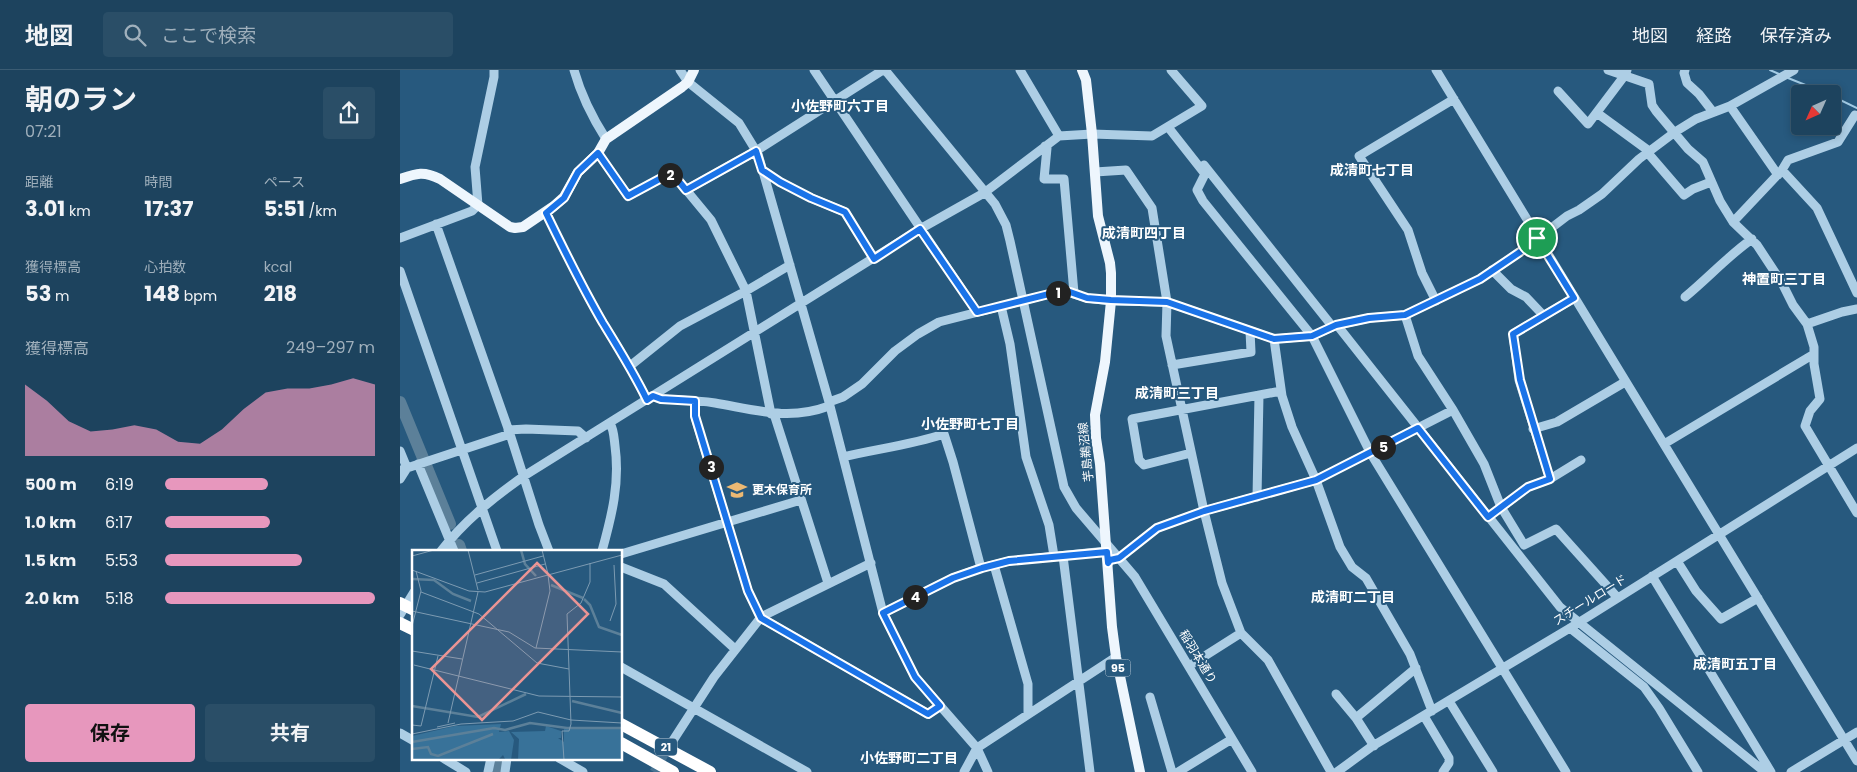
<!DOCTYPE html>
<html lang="ja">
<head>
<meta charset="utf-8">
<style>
  body { margin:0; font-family:Poppins,"Noto Sans JP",sans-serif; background:#2a4e67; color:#f1f3f6; height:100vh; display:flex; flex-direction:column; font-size:19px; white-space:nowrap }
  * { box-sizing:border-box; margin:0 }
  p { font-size:16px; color:#a0b0bc }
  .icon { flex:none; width:28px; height:28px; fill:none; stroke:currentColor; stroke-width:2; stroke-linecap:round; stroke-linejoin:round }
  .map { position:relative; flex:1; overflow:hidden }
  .drawer { display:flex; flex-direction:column; background:#1d435e; width:400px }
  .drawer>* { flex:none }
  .needle { width:32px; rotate:225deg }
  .buttons { position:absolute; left:1391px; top:15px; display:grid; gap:10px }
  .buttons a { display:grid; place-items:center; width:50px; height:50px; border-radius:5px; background:#1d435e; box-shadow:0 2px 8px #0003,0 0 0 1px #3b5c73; font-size:25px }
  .pin { position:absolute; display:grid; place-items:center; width:42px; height:42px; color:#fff; margin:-21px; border:2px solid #fff; border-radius:50%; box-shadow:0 1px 5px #0007 }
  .km { position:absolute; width:25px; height:25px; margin:-12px; border-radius:50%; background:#222; color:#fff; font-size:14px; line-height:25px; text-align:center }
  .round { display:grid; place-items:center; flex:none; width:52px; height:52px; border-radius:5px; background:#2a4e67 }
  .summary { display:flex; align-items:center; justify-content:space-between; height:85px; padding:0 25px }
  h1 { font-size:28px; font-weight:700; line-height:38px }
  .figures { display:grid; grid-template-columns:repeat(3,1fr); gap:8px; height:85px; padding:5px 25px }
  .figures div { display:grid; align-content:center }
  .figures b { font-size:21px; font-weight:700 }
  .figures small { font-size:14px; font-weight:400 }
  .figures p { font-size:14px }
  .chart { height:140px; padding:10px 25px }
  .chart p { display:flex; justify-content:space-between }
  .chart svg { width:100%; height:90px; margin-top:5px; fill:#e797bd; opacity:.7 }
  .button { display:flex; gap:10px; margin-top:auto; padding:10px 25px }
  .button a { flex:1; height:58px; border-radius:5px; background:#e797bd; color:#111; font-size:20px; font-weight:700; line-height:58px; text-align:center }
  .button a+a { background:#2a4e67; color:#f1f3f6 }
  ul { padding:0 25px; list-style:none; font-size:16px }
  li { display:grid; grid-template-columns:80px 60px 1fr; align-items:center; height:38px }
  li i { height:12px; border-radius:6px; background:#e797bd }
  header { display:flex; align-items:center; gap:30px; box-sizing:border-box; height:70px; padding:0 25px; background:#1d435e; border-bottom:1px solid #3b5c73 }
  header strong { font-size:24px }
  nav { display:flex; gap:28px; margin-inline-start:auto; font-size:18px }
  .search { width:350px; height:45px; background:#2a4e67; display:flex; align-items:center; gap:12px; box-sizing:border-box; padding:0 18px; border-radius:5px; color:#a0b0bc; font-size:19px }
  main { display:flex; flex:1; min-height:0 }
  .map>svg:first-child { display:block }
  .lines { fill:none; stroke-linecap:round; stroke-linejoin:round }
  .stream { stroke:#a2cbe5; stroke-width:2 }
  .river { stroke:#5c8099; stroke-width:12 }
  .minor-tunnel { stroke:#477291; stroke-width:9; stroke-dasharray:9 4.5; stroke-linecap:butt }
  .minor { stroke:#adcee5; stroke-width:9 }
  .major { stroke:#eef6fd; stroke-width:10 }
  .highway { stroke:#fff; stroke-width:12 }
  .route-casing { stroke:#fff; stroke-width:10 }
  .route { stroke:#1a73e8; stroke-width:6 }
  .labels { text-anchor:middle; stroke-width:4; stroke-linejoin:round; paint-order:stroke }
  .shield { fill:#27597e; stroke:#becdd8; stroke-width:1 }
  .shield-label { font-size:11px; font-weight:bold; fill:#fff }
  .street-label { font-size:12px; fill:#fff; stroke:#27597e }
  .poi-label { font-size:12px; font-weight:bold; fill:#fff; stroke:#27597e; text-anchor:start }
  .neighbourhood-label { font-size:14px; font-weight:bold; fill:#fff; stroke:#27597e }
  .inset-river { fill:none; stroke:#5c8099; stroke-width:2.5 }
  .inset-road { fill:none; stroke:#7d9bb2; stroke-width:1 }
  .view { fill:#ea9494; fill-opacity:0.15; stroke:#ea9494; stroke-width:2.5 }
  .inset-edge { fill:none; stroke:#fff; stroke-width:2.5 }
</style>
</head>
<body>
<header>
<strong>地図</strong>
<div class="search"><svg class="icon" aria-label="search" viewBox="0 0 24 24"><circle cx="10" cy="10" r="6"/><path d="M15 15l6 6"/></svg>ここで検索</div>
<nav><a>地図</a><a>経路</a><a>保存済み</a></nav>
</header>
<main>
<section class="drawer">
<div class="summary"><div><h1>朝のラン</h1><p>07:21</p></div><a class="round"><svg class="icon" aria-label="share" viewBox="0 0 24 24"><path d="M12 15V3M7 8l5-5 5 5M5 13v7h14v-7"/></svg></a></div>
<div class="figures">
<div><p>距離</p><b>3.01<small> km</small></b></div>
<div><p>時間</p><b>17:37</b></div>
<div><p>ペース</p><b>5:51<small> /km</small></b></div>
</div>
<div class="figures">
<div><p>獲得標高</p><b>53<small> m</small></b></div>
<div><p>心拍数</p><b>148<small> bpm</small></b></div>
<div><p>kcal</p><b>218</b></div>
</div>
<div class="chart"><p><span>獲得標高</span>249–297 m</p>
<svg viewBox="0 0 160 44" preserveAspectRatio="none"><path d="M0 44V9L10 17L20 27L30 32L40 31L50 29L60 31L70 37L80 38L90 31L100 21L110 13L120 11L130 11L140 9L150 6L160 9V44z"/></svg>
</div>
<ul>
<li><b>500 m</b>6:19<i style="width:49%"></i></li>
<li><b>1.0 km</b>6:17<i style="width:50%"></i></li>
<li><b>1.5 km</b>5:53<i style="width:65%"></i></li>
<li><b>2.0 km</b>5:18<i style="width:100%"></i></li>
</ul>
<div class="button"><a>保存</a><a>共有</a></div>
</section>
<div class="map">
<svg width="1457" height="702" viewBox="0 0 1457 702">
  <rect width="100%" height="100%" fill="#27597e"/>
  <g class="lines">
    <path class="stream" d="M1370,0l9,4
      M1388,8l40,16
      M1432,26l25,12"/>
    <path class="river" d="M0,332l50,122
      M59,475l2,6
      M99,702v-14"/>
    <path class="minor-tunnel" d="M254,702l16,-28"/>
    <path class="minor" d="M174,0c7,25 18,47 32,69
      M280,0l8,12 51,41 19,31 71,248 54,211 32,64 62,71 11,24
      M414,0l163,242
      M485,0l110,134 11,21 4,16 54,246 12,21 59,69 117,195
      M620,0l39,66
      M1036,0l421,691
      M1208,0l41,14 3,21 4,6 32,38 15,13 17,39 13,21 24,23 25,38 11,22 14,19 7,23v17l6,35 -10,12 -5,15 52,87
      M1285,0l-1,3 3,10 12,11 14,18
      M1158,21l30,33 37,-49 2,-5
      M1330,36l48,69
      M1197,43l52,38
      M768,57l37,47 -8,16 6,11 109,135 59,118 195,318
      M645,76l2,2 -3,31h20l10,114
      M1247,82l37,43 9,-6 18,-7
      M198,83l30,43 39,-21 6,-1 38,46 35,71 25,123
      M804,95l128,161
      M362,100l18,12 31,16 34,14 29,47
      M1382,100l6,-10 50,-18 17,-27
      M695,102l31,-2 26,38 15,94 -1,34 38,175 18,72 19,50 27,27 63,112
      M286,120l70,-39 127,-81
      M146,143c18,37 36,74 57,110 16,26 31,50 44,77
      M1333,152l49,-52 35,38 40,85
      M36,154l74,210 29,91 10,26
      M0,168l72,-27 6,-6 -3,-38 19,-90v-7
      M1092,200l19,19 15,8 18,19
      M0,201l97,280
      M1285,227c23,-19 43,-41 67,-58
      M1036,231l-14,-28 -14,-43 -49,-74 95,-57
      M601,236l9,38 16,113 23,68 5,31
      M1005,245l13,41 35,54 31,54 17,43 23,38 32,-16 61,68
      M1407,254l35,-12 15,-3
      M937,255l223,282 205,165
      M874,269l8,57 10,31 24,53 24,67 12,20 14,11 44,76 22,57
      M772,295l79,-13 -1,-21
      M230,296l50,-40 66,-35 44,-26
      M253,326l8,3c18,1 36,1 54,4 41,7 74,18 114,3
      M295,331v16l53,174 13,27 167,96 11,-8
      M429,332l14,-5 19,-13 33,-33 23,-17 21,-12 110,-28 21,-1 17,5 24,3 56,1 107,37 38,-3 25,-11 32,-7 36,-3 75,-36 40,-27 47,-36 12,-6 23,-16 37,-35 36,-27 21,-13 34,-13 64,-36
      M374,344l54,169
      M1133,359l24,-7 68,-40
      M108,360l18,-1 52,2 8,7
      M1264,374l150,-90
      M0,381l7,17 -4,1
      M791,383l-47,12 -5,-5 -7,-41 149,-28
      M443,387c33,-8 68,-12 101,-23l9,28 28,106
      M18,394l36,87
      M0,409l7,-11 103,-34
      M1150,409l-31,-99 -6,-46 61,-36
      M857,427l2,-102
      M1088,447l40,-30 22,-8 31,-19
      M41,481c23,-30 52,-53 83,-75l396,-247 64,-36 75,-57 33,-2 60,2 50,-30 -31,-36
      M202,481c10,-36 18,-68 13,-105 -1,-8 -1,-16 -5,-23
      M221,484l180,-54
      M663,486l27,216
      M715,489l4,-1 38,-30 47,-17 112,-31 137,-70
      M1277,491l19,30 25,28 37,-21
      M594,495l34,119v30
      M221,497l43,17 71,65
      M1252,506l119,196
      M483,543l70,-35 28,-10 28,-7 98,-10
      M0,545l14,-23
      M1170,558l74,59 15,21 39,64
      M789,596l52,-33
      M221,597l186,105
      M936,624l20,24 18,28
      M750,627l22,75
      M1049,631l44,71
      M1024,646l25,42v5l-6,9
      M956,648l60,-50
      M0,663l14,8
      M272,672l42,-65 44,-56 7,-6 106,-52
      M43,688l23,14
      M159,688l24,14
      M88,702l3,-14
      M105,702l2,-14
      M564,702l13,-24 139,-91
      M778,702l54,-33
      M937,702l34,-25 199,-119 287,-180
      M1391,702l66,-40"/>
    <path class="major" d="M682,0l4,10 6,54 6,82 12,47 1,10v28l-6,61 -10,53 1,23 4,26 12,163 4,30 24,115
      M0,109c17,-6 24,-8 40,0l70,48 5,1 8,-1 31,-21 10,-9 14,-25 20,-19 8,-14 76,-52 6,-5 6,-12"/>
    <path class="highway" d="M0,533l14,7
      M0,553l14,7
      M221,654l89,48
      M221,673l52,29"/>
  </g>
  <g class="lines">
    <defs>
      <path id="route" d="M356,81l6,19 18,12 31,16 34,14 29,47 46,-30 57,83 72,-18 21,-2 17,6 24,2 56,2 107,37 38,-3 24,-11 33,-7 36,-3 75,-36 40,-27 17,-14 37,60 -61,36 7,46 30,99 -22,8 -40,30 -70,-89 -102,52 -112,31 -47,17 -38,30 -9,2 -2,3 -1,-11 -98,9 -27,7 -29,10 -70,35 32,64 25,29 -12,8 -167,-96 -13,-27 -53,-175v-15l-34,-2 -8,-3 -6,4c-13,-27 -28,-51 -44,-77 -21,-36 -39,-73 -57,-110l18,-15 14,-26 20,-19 30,43 39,-21 6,-1 13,16z"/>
    </defs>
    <use href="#route" class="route-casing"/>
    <use href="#route" class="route"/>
  </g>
  <defs>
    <symbol id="school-bare" viewBox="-9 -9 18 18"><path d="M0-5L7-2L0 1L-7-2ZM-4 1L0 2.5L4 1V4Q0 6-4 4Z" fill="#edb973" stroke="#27597e" stroke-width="2.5" paint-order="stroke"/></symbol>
  </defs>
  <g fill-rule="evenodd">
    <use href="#school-bare" x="323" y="406" width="28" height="28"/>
  </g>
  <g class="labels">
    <g class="shield">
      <rect x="705.5" y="589.5" width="25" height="17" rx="4"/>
      <rect x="255" y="668.5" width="22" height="17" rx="4"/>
    </g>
    <g class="shield-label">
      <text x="718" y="602">95</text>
      <text x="266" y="681">21</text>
    </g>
    <g class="street-label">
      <text transform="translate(686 382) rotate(-96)" y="4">芋島鵜沼線</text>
      <text transform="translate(1190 530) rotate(-32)" y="4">スチールロード</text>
      <text transform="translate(798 587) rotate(59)" y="4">稲羽本通り</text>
    </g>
    <g class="poi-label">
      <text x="352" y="424">更木保育所</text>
    </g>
    <g class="neighbourhood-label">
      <text x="440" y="41">小佐野町六丁目</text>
      <text x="972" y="105">成清町七丁目</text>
      <text x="744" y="168">成清町四丁目</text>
      <text x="1384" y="214">神置町三丁目</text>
      <text x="777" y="328">成清町三丁目</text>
      <text x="570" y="359">小佐野町七丁目</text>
      <text x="953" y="532">成清町二丁目</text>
      <text x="1335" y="599">成清町五丁目</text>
      <text x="509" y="693">小佐野町二丁目</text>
    </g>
  </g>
  <g transform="translate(12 480)">
    <rect width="210" height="210" fill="#27597e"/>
    <path d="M89,174l-2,8 10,-1 5,9 -3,20 -6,-1 -2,-4 -5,5h-86v-24l43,-10zM134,176l15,5v7h-3l6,4v-13l58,-2v33h-104l1,-21 -8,-7 34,-1z" fill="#387299"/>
    <path class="inset-river" d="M109,0l4,14 11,12M0,29l22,1 19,14 18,7M139,35l32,13M172,49l6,6 9,22 23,8M160,151l50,12M0,156l66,11 48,-23M0,192l82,-14 11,2 25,-7 37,5h55M0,199l16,-2 3,7 7,2 55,-22"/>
    <path class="inset-road" d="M56,0l10,40M130,0l6,24M0,6l22,-6M0,20l57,21 16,1 137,-37M63,25l68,-19M65,33l68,-19M9,42l58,22 58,49 32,6M0,61l97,21 26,16 87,4M198,71l6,-17 -2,-39M0,76l9,-35 -5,-20M124,98l14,-57 -2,-16M0,101l50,8M2,115l125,31 83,1M36,173l30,-131M0,175l9,1 17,-70M25,177l18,-4M0,184l49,-10 52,-3 25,-9 33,8 51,3M152,210l-2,-29h7l2,-7 -4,-110 14,-11 9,-21v-19"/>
    <path class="view" d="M125,13l51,51 -106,106 -51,-51z"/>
    <rect width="210" height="210" class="inset-edge"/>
  </g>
</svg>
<div class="buttons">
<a><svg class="needle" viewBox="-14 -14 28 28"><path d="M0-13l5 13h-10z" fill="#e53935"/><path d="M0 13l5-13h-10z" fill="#a0b0bc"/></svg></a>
</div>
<div class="pin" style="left:1137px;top:168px;background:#1e9e55"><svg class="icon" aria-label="arrive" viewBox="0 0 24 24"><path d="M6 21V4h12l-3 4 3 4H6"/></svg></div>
<b class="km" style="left:658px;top:223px">1</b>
<b class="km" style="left:270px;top:105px">2</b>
<b class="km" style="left:311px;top:397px">3</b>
<b class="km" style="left:515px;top:527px">4</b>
<b class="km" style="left:983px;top:377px">5</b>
</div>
</main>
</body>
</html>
